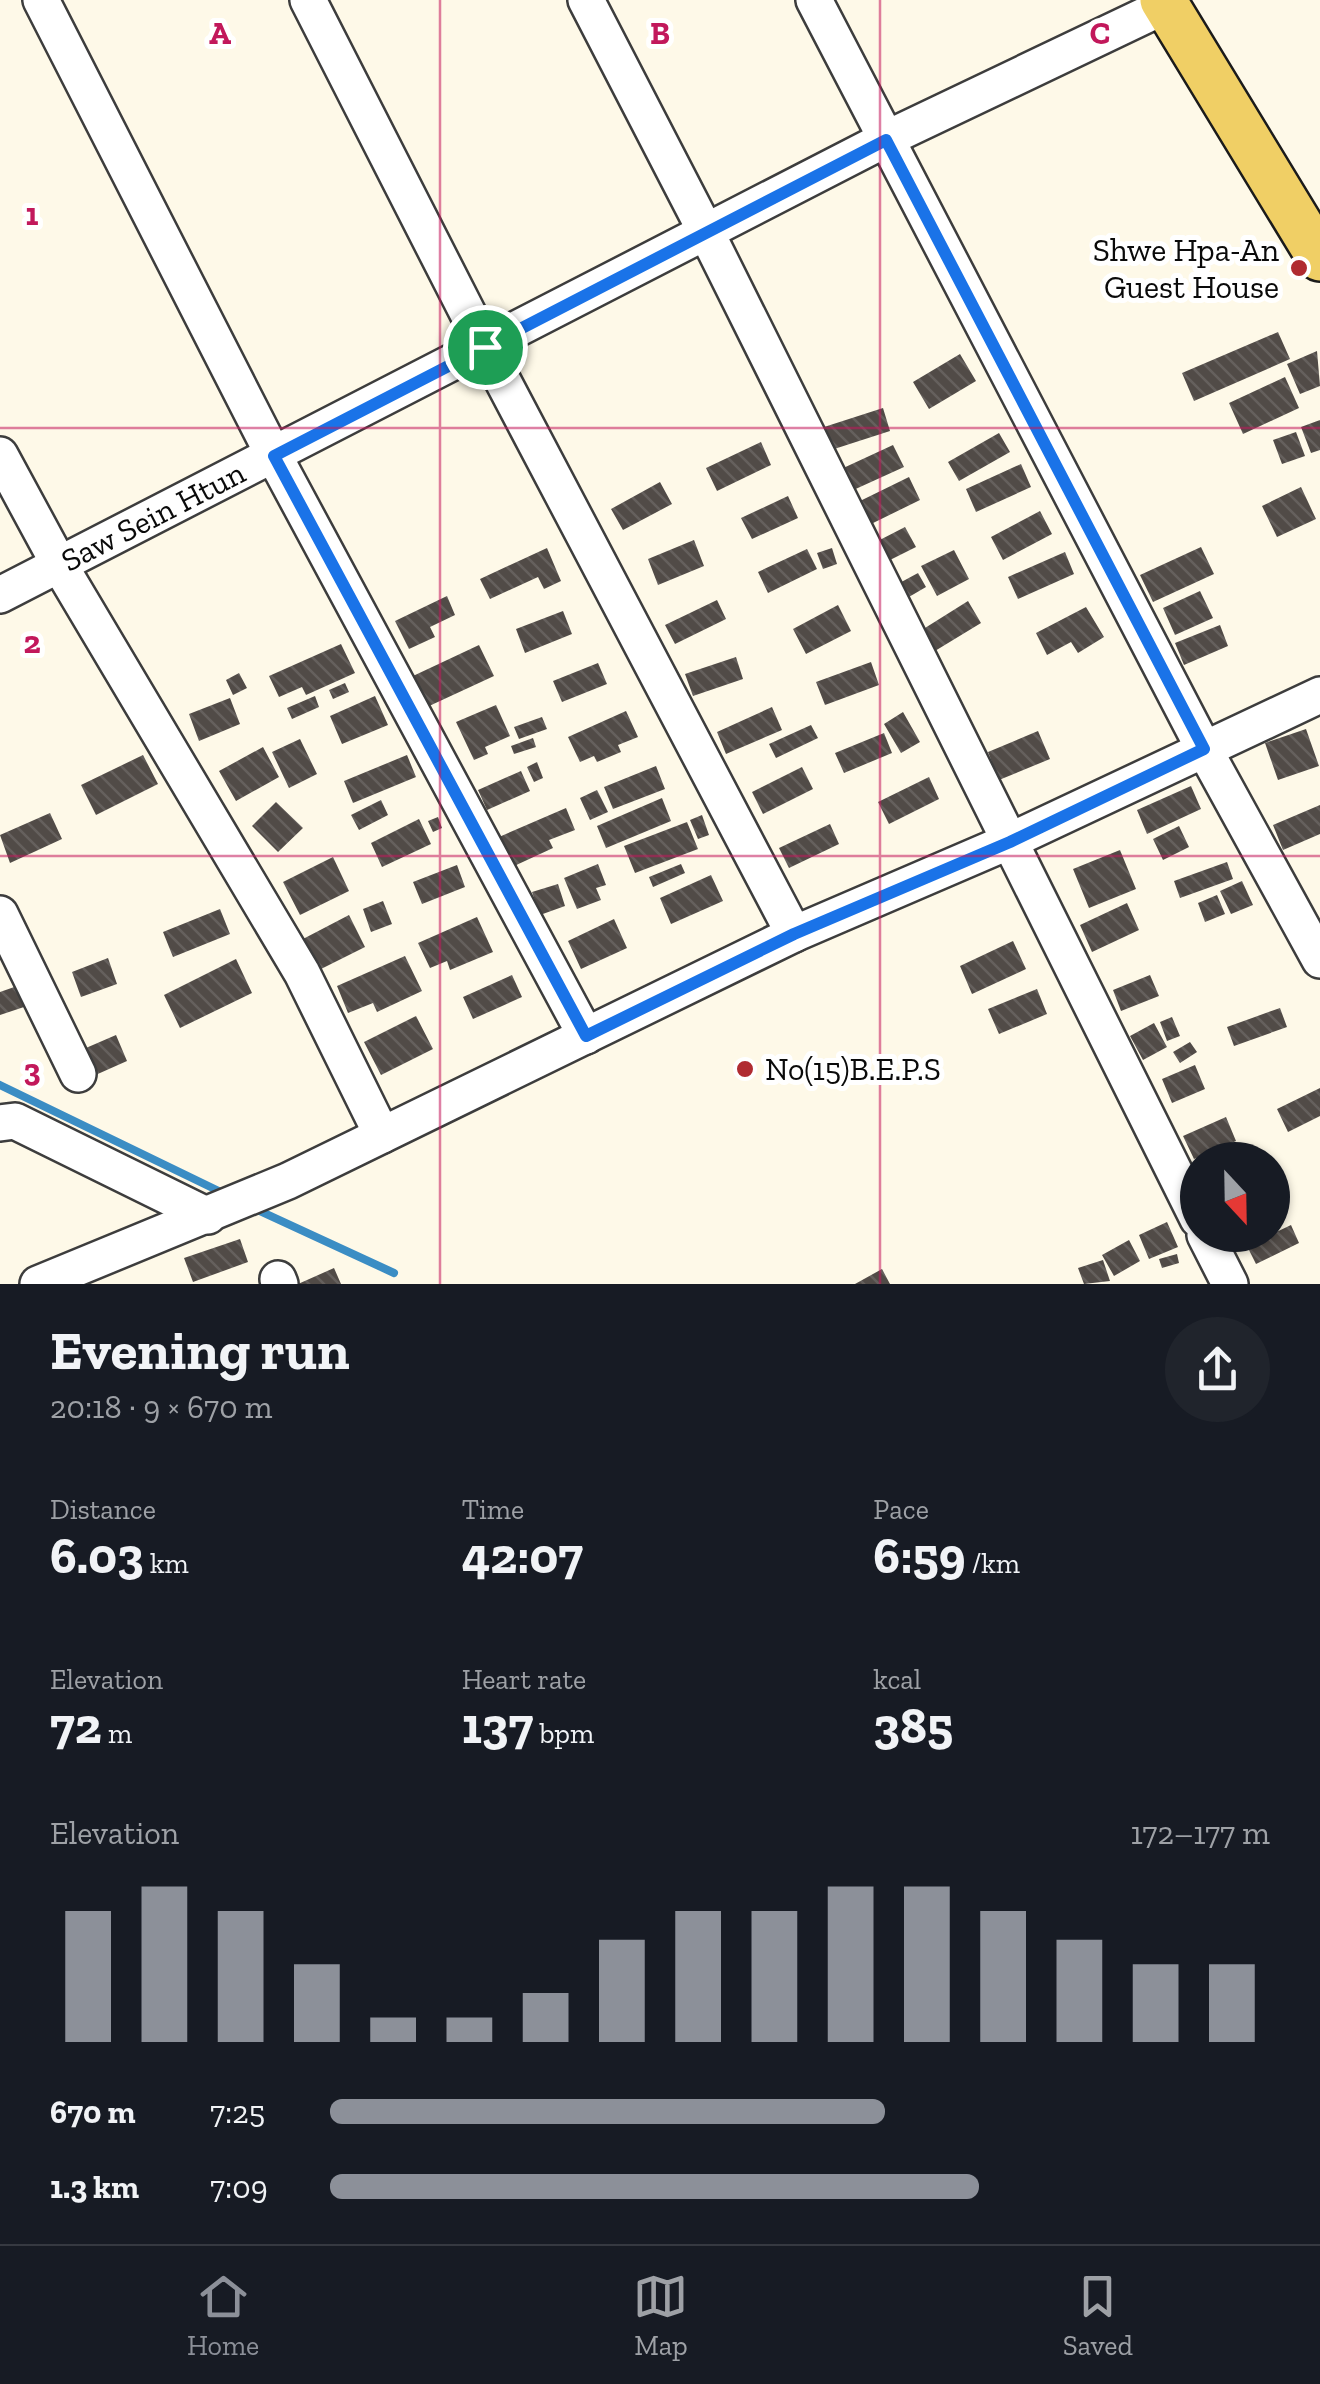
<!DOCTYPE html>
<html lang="en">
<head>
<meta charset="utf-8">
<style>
  body { margin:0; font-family:"Zilla Slab",serif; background:#20242c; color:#f1f3f6; height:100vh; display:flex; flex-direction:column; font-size:38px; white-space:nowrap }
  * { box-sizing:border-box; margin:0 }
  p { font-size:32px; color:#9ea1a6 }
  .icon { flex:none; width:55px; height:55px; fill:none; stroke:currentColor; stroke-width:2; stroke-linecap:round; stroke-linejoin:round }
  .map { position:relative; height:1284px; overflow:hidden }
  .sheet { display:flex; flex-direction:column; background:#171b24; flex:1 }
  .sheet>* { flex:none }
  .needle { width:65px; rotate:158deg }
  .fabs { position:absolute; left:1180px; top:1142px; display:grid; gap:20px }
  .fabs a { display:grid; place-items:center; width:110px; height:110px; border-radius:50%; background:#171b24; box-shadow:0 2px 8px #0004; font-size:50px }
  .pin { position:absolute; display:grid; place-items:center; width:85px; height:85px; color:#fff; margin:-42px; border:5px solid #fff; border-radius:50%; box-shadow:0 2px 10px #0007 }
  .round { display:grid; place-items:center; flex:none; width:105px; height:105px; border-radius:52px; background:#20242c }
  .head { display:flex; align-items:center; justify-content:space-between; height:170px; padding:0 50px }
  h1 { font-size:55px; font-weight:800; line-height:75px }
  .figures { display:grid; grid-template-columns:repeat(3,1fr); gap:15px; height:170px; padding:10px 50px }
  .figures div { display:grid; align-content:center }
  .figures b { font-size:50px; font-weight:800 }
  .figures small { font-size:28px; font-weight:400 }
  .figures p { font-size:28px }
  .chart { height:280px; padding:20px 50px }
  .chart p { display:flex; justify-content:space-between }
  .chart svg { width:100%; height:180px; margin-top:10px; stroke:#8c9099; stroke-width:6 }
  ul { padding:0 50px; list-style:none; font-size:32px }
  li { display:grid; grid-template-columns:160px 120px 1fr; align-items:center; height:75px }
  li i { height:25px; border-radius:12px; background:#8c9099 }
  .tab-bar { display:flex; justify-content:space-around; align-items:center; height:140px; border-top:2px solid #363941; background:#171b24; font-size:28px; color:#9ea1a6 }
  .tab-bar a { display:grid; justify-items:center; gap:5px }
  .tab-bar .active { color:#8c9099 }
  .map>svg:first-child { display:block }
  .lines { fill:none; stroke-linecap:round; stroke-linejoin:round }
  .stream { stroke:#3b8dc4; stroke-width:8 }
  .building { fill:url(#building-back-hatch) }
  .minor-casing { stroke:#3d3d3d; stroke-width:40 }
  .major-casing { stroke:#1b1b1b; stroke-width:50 }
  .minor { stroke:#fff; stroke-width:35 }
  .major { stroke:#f0cf65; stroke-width:45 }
  .route-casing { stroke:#fff; stroke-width:20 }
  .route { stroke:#1a73e8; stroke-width:12 }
  .grid { fill:none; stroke:#c2185b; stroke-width:2.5; stroke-opacity:0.55 }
  .poi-dot { fill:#b02b31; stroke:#fff; stroke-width:4 }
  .labels { text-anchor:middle; stroke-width:10; stroke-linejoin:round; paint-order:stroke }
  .poi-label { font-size:32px; fill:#0a0a0a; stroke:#fff; text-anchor:end }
  .street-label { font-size:32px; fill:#0a0a0a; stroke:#fff }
  .grid-label { font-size:32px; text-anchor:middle; font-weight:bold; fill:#c2185b; stroke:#fff; stroke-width:10; stroke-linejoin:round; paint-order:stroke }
</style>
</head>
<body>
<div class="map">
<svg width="1320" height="1284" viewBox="0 0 1320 1284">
  <defs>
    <pattern id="building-back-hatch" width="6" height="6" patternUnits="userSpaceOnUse" patternTransform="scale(2.5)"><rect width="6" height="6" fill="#514b47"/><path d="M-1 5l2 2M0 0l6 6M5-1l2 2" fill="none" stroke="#65605d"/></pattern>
  </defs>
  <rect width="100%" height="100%" fill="#fef9e8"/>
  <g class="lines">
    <path class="stream" d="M0,1085l227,110
      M253,1208l141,65"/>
  </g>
  <path class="building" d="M1278,332l12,27 -96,42 -12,-28z
    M1317,351l3,35 -20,8 -13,-30z
    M960,354l16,27 -47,28 -16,-27z
    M1285,377l14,31 -56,26 -14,-31z
    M883,408l7,23 -62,20 -7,-23z
    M1320,420v30l-9,3 -10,-26z
    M1296,432l9,24 -23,8 -9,-24z
    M999,433l11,19 -51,29 -11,-19z
    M761,442l10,23 -54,26 -11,-23z
    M893,445l11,22 -55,25 -10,-22z
    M1021,464l10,23 -55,25 -10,-23z
    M909,477l11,23 -51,25 -11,-23z
    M660,482l12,22 -49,26 -12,-21z
    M1301,487l15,32 -39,18 -15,-31z
    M788,496l10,22 -46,21 -11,-21z
    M1040,511l12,23 -49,26 -12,-23z
    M905,527l11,20 -34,17 -10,-20z
    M694,540l10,26 -46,19 -10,-26z
    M1201,547l13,27 -61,28 -13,-27z
    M547,548l14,33 -17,8 -6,-12 -48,22 -10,-20z
    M832,548l5,16 -14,5 -6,-16z
    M807,549l10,20 -49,24 -10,-21z
    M954,550l15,29 -32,17 -16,-30z
    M1065,552l9,22 -56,25 -10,-22z
    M918,573l8,14 -24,14 -8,-15z
    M1200,591l13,27 -38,17 -12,-27z
    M447,596l8,19 -25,12 5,10 -26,12 -14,-28z
    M717,600l9,19 -51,25 -10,-19z
    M968,601l13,22 -51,31 -13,-21z
    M838,605l13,26 -45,23 -13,-25z
    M1086,607l18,30 -26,16 -7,-11 -24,13 -11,-22z
    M563,611l9,23 -47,19 -9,-24z
    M1220,625l8,21 -44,19 -9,-22z
    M341,644l14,29 -49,22 -4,-8 -23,10 -10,-21z
    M479,645l15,31 -67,31 -14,-31z
    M736,657l7,22 -50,17 -8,-22z
    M871,662l8,23 -54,20 -9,-23z
    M598,663l9,21 -45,18 -9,-21z
    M239,673l8,15 -14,7 -7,-15z
    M345,683l4,9 -16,7 -4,-9z
    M315,696l4,11 -27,12 -5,-11z
    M375,696l13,29 -46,19 -12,-28z
    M230,698l10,26 -41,17 -10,-27z
    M496,705l14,31 -25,11 3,7 -14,6 -18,-38z
    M772,707l10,23 -56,24 -9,-22z
    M626,711l12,26 -20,8 3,7 -24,10 -3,-6 -14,6 -12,-25z
    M903,712l17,30 -19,11 -17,-29z
    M542,717l5,12 -28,10 -5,-12z
    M811,725l7,13 -42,20 -7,-14z
    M1306,729l13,37 -41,14 -13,-37z
    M1038,731l12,28 -51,21 -11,-28z
    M884,733l8,20 -48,20 -9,-20z
    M533,738l3,9 -22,7 -3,-8z
    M300,739l17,35 -28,14 -17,-36z
    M263,747l16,30 -43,24 -17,-30z
    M143,755l15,29 -62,31 -15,-30z
    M407,755l9,22 -63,26 -9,-22z
    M537,762l6,16 -9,4 -7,-15z
    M656,766l9,23 -52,20 -9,-22z
    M802,767l11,22 -50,25 -11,-22z
    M521,771l9,20 -43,19 -9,-20z
    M929,777l10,22 -50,25 -11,-22z
    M1191,786l10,23 -54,25 -10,-24z
    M597,790l11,22 -18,8 -10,-22z
    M662,798l9,23 -65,27 -9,-22z
    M381,800l7,15 -29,15 -8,-15z
    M276,802l27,26 -25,24 -26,-26z
    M1320,805v29l-37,16 -10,-25z
    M566,808l9,22 -26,10 4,8 -41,19 -13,-30z
    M50,813l12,26 -52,24 -10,-28z
    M702,815l7,20 -11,4 -8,-19z
    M438,817l4,11 -9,4 -5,-11z
    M419,819l12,25 -49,23 -11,-24z
    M687,822l11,27 -63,24 -11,-27z
    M830,824l9,20 -50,24 -10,-20z
    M1179,826l10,21 -26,13 -10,-21z
    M1120,850l16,39 -47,19 -16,-39z
    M333,857l16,34 -49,24 -17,-33z
    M1227,862l6,17 -53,19 -6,-17z
    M598,864l8,21 -10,3 5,12 -24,9 -13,-31z
    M681,864l4,9 -32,14 -4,-10z
    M457,865l8,22 -43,17 -9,-22z
    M711,875l12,26 -52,23 -11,-26z
    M1242,881l11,24 -22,9 -11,-23z
    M558,884l7,22 -25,9 -8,-23z
    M1217,895l8,19 -20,8 -7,-19z
    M383,901l9,23 -21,8 -8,-23z
    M1127,903l12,27 -47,22 -12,-27z
    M220,909l10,25 -57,23 -10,-25z
    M349,915l16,32 -46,23 -16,-31z
    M477,917l16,35 -43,18 -3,-9 -17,7 -12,-25z
    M614,919l13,29 -46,21 -13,-28z
    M1013,941l13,28 -54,25 -12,-28z
    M405,956l17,35 -45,21 -4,-9 -25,10 -11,-27z
    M108,958l9,26 -36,13 -9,-25z
    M236,959l16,34 -72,35 -16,-33z
    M512,975l10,22 -49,22 -10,-22z
    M1150,975l9,21 -38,15 -8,-21z
    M20,985l7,21 -27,9v-23z
    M1037,989l10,25 -48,20 -11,-25z
    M1280,1008l7,19 -53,19 -7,-19z
    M416,1016l17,33 -52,26 -17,-33z
    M1172,1017l8,19 -13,5 -7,-19z
    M1154,1023l13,24 -24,13 -13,-24z
    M116,1035l11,26 -36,16 -12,-26z
    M1190,1042l7,10 -17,11 -7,-11z
    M1195,1065l10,24 -33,14 -10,-24z
    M1320,1088v28l-32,16 -11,-23z
    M1226,1117l10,24 -42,18 -11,-23z
    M1167,1222l11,25 -29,12 -10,-24z
    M1291,1225l8,18 -43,21 -9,-18z
    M240,1239l8,23 -55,20 -9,-24z
    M1129,1240l11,21 -26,15 -12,-21z
    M1177,1254l2,9 -17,5 -3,-9z
    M1103,1260l7,21 -26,3 -6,-16z
    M334,1268l7,16h-43z
    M882,1269l8,15h-35z"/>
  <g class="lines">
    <defs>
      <g id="minor">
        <path d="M41,0l233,456 312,580"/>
        <path d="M308,0l177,347 309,587"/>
        <path d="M586,0l120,232 492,987"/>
        <path d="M814,0l390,749 116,211"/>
        <path d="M0,455l60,111 242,407 80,162"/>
        <path id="s1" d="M0,595l886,-456 281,-134"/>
        <path d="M0,914l78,160"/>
        <path d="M0,1123l15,-2 193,95"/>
        <path d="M1205,1235l25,49"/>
        <path d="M278,1279l2,5"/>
        <path d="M38,1284l250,-103 506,-247 216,-93 310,-146"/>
      </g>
      <path id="major" d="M1163,0l157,258"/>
    </defs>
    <use href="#minor" class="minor-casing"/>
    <use href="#major" class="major-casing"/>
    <use href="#minor" class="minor"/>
    <use href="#major" class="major"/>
  </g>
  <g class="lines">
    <defs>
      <path id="route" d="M886,140l318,609 -194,93 -216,92 -208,102 -312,-580z"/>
    </defs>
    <use href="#route" class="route-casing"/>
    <use href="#route" class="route"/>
  </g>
  <path class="grid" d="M440,0v1284M880,0v1284M0,428h1320M0,856h1320"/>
  <g class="poi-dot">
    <circle cx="1299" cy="268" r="10"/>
    <circle cx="745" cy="1069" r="10"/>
  </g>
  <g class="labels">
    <g class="poi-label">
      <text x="1279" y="261">Shwe Hpa-An<tspan x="1279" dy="37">Guest House</tspan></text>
      <text x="765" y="1080" text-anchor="start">No(15)B.E.P.S</text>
    </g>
    <g class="street-label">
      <text dy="11" stroke="none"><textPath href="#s1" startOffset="172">Saw Sein Htun</textPath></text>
    </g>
  </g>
  <g class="grid-label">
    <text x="220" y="44">A</text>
    <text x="660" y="44">B</text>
    <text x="1100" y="44">C</text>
    <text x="32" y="225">1</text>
    <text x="32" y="653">2</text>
    <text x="32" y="1081">3</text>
  </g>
</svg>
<div class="fabs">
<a><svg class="needle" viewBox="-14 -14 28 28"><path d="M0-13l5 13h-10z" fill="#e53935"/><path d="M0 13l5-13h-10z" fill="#9ea1a6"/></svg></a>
</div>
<div class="pin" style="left:485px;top:347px;background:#1e9e55"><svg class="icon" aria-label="arrive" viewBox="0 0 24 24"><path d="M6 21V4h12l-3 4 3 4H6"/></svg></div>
</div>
<section class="sheet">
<div class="head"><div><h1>Evening run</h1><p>20:18 · 9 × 670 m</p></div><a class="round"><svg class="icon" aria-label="share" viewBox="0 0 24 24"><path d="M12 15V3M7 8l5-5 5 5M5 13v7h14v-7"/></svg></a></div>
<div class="figures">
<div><p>Distance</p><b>6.03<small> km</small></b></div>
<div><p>Time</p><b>42:07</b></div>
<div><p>Pace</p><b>6:59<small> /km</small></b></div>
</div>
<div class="figures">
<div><p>Elevation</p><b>72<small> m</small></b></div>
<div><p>Heart rate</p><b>137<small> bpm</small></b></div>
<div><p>kcal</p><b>385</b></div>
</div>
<div class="chart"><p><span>Elevation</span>172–177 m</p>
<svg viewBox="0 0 160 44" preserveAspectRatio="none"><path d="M5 44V12M15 44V6M25 44V12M35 44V25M45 44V38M55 44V38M65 44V32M75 44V19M85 44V12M95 44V12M105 44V6M115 44V6M125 44V12M135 44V19M145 44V25M155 44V25"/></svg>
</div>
<ul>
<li><b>670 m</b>7:25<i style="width:59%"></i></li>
<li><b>1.3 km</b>7:09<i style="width:69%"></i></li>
</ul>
</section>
<nav class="tab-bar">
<a class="active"><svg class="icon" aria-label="home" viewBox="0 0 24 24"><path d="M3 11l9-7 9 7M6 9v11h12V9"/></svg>Home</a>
<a><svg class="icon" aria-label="map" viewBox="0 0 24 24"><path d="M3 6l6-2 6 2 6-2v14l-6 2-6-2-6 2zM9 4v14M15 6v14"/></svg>Map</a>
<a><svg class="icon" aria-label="saved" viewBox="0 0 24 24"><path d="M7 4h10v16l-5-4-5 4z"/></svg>Saved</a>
</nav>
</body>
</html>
